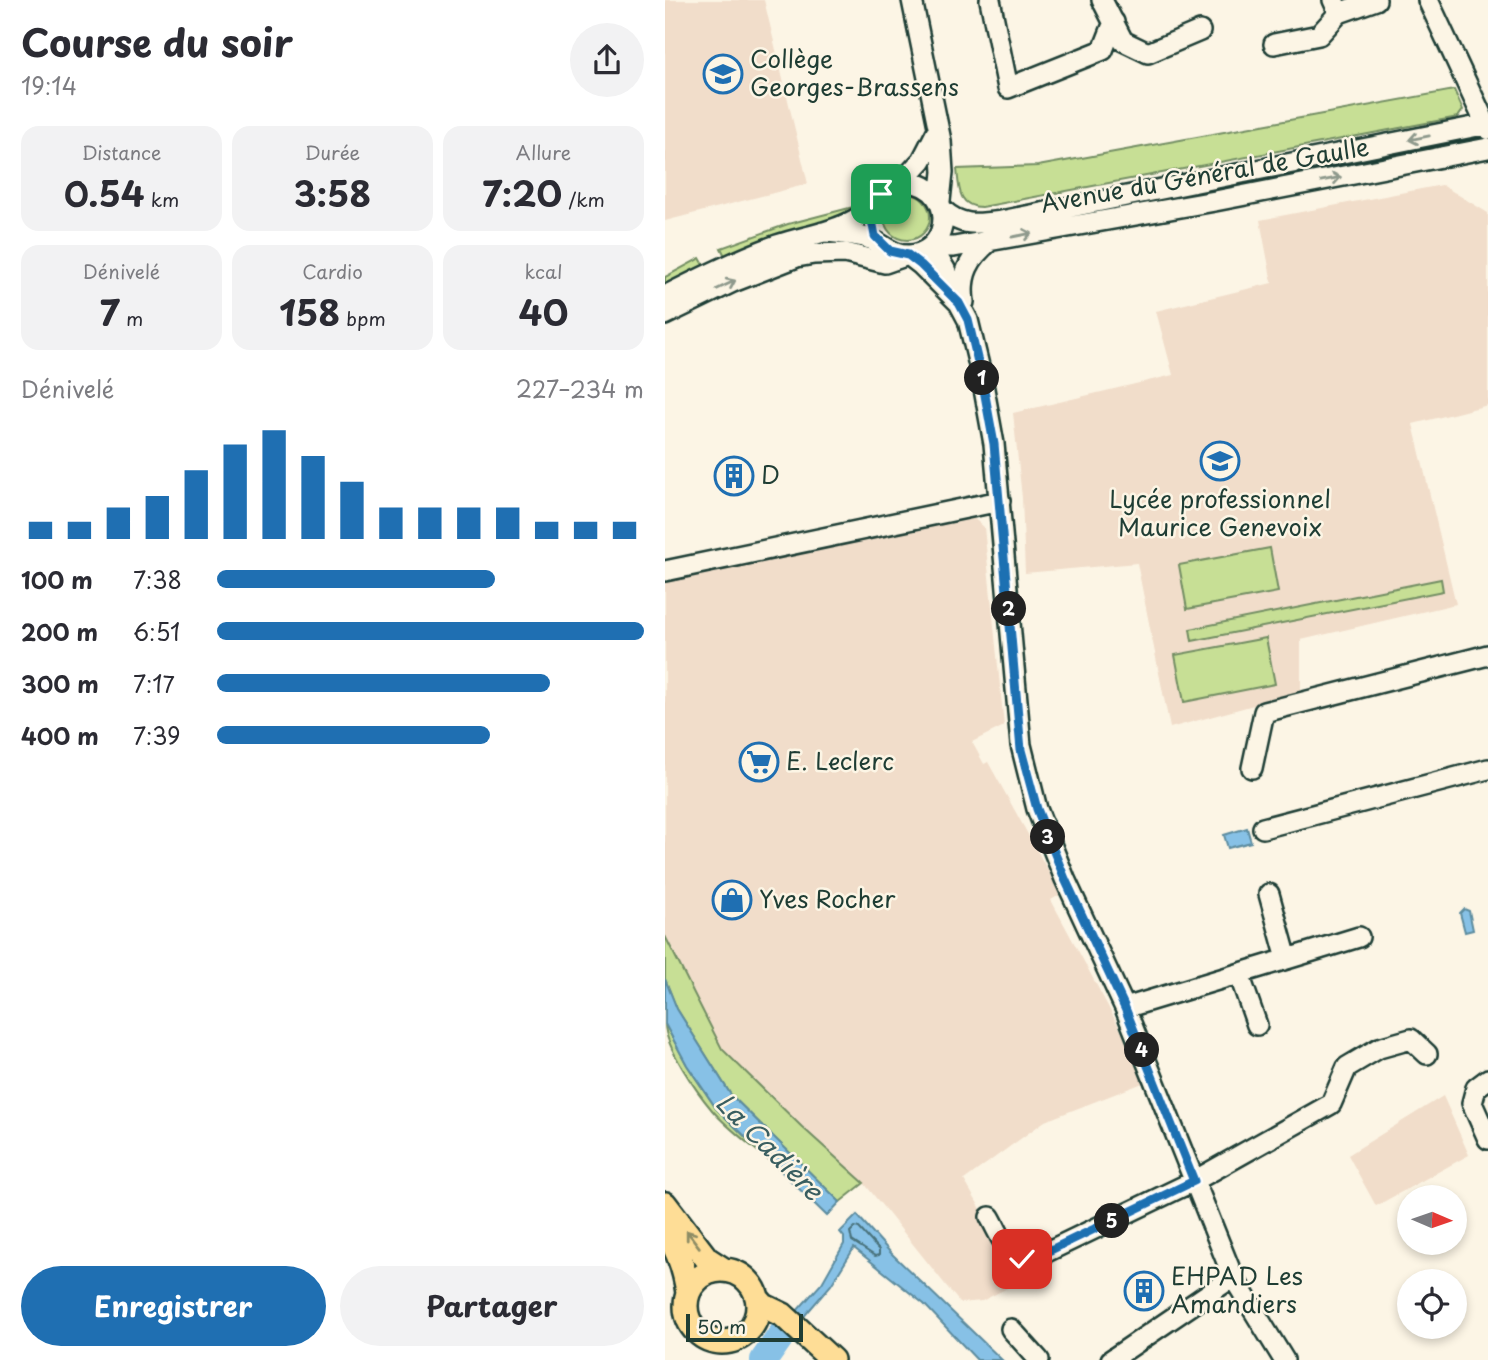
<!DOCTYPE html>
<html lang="fr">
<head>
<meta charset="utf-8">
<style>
  body { margin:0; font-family:"Playpen Sans",sans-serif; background:#f2f2f3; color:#2b2b33; height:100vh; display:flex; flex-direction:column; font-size:26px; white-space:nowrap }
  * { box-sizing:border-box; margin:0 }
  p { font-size:23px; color:#7c7c81 }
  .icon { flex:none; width:38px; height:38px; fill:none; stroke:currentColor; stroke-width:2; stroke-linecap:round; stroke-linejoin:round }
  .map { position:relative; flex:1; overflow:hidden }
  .drawer { display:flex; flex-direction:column; background:#fff; width:665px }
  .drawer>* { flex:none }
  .needle { width:46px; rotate:92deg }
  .tools { position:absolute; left:732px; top:1185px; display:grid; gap:14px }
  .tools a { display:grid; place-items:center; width:70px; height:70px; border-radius:50%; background:#fff; box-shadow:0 4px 10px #0003; font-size:35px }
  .scale { position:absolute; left:21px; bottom:18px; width:117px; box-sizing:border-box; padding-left:7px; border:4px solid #1f3d34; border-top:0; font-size:19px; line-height:24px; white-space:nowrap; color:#1f3d34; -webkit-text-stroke:5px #fcf5e5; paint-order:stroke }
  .pin { position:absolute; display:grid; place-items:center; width:60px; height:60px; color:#fff; margin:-30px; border-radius:14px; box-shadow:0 4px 10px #0006 }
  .km { position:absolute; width:35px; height:35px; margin:-18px; border-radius:50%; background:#222; color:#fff; font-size:19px; line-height:35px; text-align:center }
  .round { display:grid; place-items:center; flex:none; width:74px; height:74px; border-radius:37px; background:#f2f2f3 }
  .overview { display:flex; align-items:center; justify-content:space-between; height:119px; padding:0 21px }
  h1 { font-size:38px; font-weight:700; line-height:52px }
  .figures { display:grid; grid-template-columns:repeat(3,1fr); gap:10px; height:119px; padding:7px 21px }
  .figures div { display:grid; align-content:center; border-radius:18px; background:#f2f2f3; text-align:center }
  .figures b { font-size:35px; font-weight:700 }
  .figures small { font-size:19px; font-weight:400 }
  .figures p { font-size:19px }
  .chart { height:196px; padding:14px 21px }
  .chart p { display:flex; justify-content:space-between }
  .chart svg { width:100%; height:126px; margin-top:7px; stroke:#1f6fb2; stroke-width:6 }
  .button { display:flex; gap:14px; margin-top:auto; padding:14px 21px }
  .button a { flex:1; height:80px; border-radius:42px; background:#1f6fb2; color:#fff; font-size:28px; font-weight:700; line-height:80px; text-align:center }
  .button a+a { background:#f2f2f3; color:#2b2b33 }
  ul { padding:0 21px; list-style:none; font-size:23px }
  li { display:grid; grid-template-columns:112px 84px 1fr; align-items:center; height:52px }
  li i { height:18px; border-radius:9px; background:#1f6fb2 }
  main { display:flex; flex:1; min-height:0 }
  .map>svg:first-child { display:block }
  .built { fill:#f1ddca }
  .green { fill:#c7df95; stroke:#738e64; stroke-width:2 }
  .water { fill:#87c1e6; stroke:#5d8c9f; stroke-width:2 }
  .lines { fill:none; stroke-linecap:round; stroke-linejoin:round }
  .shore { stroke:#49727b; stroke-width:2 }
  .river { stroke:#87c1e6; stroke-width:28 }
  .minor-casing { stroke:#1f3d34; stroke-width:24 }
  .major-casing { stroke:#1f3d34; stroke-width:28 }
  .minor { stroke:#fcf5e5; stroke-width:19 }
  .major { stroke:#fedd96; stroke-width:23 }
  .oneway { stroke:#8e998c }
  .oneway2 { stroke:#8e8d65 }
  .route-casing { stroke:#fff; stroke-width:14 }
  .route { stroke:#1f6fb2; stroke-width:9 }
  .labels { text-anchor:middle; stroke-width:5; stroke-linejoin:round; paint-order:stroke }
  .poi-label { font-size:24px; fill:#1f3d34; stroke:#fcf5e5; text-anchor:start }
  .street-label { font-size:24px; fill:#1f3d34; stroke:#fcf5e5 }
  .water-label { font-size:26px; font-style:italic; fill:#395e60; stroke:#fcf5e5 }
</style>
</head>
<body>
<main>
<section class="drawer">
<div class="overview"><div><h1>Course du soir</h1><p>19:14</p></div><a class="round"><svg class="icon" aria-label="share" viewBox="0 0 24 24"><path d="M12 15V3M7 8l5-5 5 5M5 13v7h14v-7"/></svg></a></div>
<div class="figures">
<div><p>Distance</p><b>0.54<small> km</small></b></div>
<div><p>Durée</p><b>3:58</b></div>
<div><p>Allure</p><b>7:20<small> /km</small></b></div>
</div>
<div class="figures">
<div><p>Dénivelé</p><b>7<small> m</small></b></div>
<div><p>Cardio</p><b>158<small> bpm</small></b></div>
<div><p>kcal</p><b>40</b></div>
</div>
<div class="chart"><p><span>Dénivelé</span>227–234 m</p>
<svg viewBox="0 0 160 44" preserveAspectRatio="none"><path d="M5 44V38M15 44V38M25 44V33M35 44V29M45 44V20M55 44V11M65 44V6M75 44V15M85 44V24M95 44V33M105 44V33M115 44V33M125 44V33M135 44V38M145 44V38M155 44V38"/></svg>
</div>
<ul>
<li><b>100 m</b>7:38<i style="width:65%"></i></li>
<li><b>200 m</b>6:51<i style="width:100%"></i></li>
<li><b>300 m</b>7:17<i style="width:78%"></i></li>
<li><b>400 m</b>7:39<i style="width:64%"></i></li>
</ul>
<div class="button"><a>Enregistrer</a><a>Partager</a></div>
</section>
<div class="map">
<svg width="823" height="1360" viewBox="0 0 823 1360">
  <rect width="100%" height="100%" fill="#fcf5e5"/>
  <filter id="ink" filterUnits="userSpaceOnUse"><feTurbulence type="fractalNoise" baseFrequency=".0143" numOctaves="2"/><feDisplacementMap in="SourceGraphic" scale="14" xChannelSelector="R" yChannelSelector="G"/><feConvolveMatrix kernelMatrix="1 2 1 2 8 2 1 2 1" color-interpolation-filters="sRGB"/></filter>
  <g filter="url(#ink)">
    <path class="built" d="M0,0h99l44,184 -143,37z
      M777,185l46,28v192l-75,19 43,180 -155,36v52l-131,36 -33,-165 -112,10 -3,-75 -9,-85 160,-38 -17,-64 116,-28 -12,-63z
      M301,512l18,15 20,199 -32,16 12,22 4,-2 73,132 -10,6 97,181 -103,40 -81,59 45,77 -3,5 11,21 -35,18 -22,2 -96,-120 -62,-56 -80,-78 -57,-113v-357z
      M778,1096l26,59 -93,51 -28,-51z"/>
    <path class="green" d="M789,90l9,20 -5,7 -476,90c-24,0 -23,-19 -25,-38l81,-3z
      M219 217a23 23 0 1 1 46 0a23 23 0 1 1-46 0Z
      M188,207l1,7 -89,25 -40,17 -4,-8 67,-24z
      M35,258l4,7 -39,20v-8z
      M605,548l8,44 -91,17 -8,-44z
      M776,579l2,12 -251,50 -2,-12z
      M601,638l9,46 -91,18 -9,-47z
      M0,936l57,113 80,78 62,56 -24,19 -109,-107 -54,-86 -12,-30z
      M0,1024l22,41 29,43 58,57c-20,-18 -45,-35 -62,-55 -15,-18 -47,-63 -47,-86z"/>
    <path class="water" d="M582,828l4,14 -23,6 -4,-13z
      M799,909l5,2 4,19 -8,2 -5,-19z
      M0,979l12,30 54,86 109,107 -13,14 -111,-108 -29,-43 -22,-41z
      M192,1215l34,38 111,107h-25l-53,-56 -70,-56 -23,37 -31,36 -5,-8 27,-30 22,-39v-7l-4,-5z"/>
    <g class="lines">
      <path class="shore" d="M190,1227l4,1 20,22v5l-4,1 -23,-15 -2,-9z"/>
      <path class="river" d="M99,1360l19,-27"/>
      <defs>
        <path id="minor" d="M247,0l29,141 2,31 -3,29
          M325,0l18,88 95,-38 11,-28
          M437,0l21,41 25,12 52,-22
          M668,0l6,13 37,-13
          M763,0l60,129
          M609,44l45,-9 20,-22
          M236,183l21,-23 15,-29
          M278,210c18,17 35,14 58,11l487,-97
          M266,247h23l261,-46 273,-53
          M0,296c37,-19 73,-37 112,-51 23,-8 49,-11 71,-22 6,-3 13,-6 18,-11 12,-10 17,-23 32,-28 12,-4 25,0 34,8 22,22 9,62 -23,63 -16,1 -25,-11 -39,-16 -15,-5 -32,-6 -47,-7
          M299,302c-4,-27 5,-44 26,-61
          M294,303l9,17 14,58 12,66 27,301 16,64 28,70 60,129 108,269 51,83
          M0,315l68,-33 64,-25 17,-3 31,-1 40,10 23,-8 13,10 38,38 -14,-34 -14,-22
          M0,571l335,-70
          M587,768l12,-56 224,-57
          M598,828l225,-59
          M622,959l72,-22
          M574,974l18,51
          M460,1008l162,-49 -18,-65
          M823,1079l-12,9 -4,15 16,36
          M325,1217c11,19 18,46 44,41l160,-77 137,-77 16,-37 32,-19 32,-9 16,15
          M346,1329l28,31
          M446,1360l122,-83"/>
        <path id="major" d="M0,1204l42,55 17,11
          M0,1229c13,21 20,40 23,64
          M21 1306a36 36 0 1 1 72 0a36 36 0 1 1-72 0Z
          M92,1298l7,8 19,9 49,45"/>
      </defs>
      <use href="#minor" class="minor-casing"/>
      <use href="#major" class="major-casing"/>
      <use href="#minor" class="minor"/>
      <use href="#major" class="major"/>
    </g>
    <defs><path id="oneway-shaft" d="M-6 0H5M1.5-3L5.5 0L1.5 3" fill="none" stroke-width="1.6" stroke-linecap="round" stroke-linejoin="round" transform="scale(1.75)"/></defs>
    <g class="oneway">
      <use href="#oneway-shaft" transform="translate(754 138) rotate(169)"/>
      <use href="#oneway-shaft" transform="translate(666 179) rotate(-11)"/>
      <use href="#oneway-shaft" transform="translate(357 235) rotate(-11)"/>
      <use href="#oneway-shaft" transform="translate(61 285) rotate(-25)"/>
    </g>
    <use class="oneway2" href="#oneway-shaft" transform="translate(28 1239) rotate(-127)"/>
  </g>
  <g class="lines" filter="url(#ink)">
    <defs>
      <path id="route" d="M216,194l-7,10 -3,11 4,21 15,15 18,4 13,10 38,38 9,17 14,59 12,65 27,306 16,59 28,70 60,129 69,173 -160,77 -12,1"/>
    </defs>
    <use href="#route" class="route-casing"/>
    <use href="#route" class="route"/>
  </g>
  <defs>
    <symbol id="school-ring" viewBox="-11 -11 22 22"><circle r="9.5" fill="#fcf5e5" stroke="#1f6fb2" stroke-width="1.5"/><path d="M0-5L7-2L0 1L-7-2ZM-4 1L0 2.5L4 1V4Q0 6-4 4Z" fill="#1f6fb2"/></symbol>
    <symbol id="building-ring" viewBox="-11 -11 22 22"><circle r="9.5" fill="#fcf5e5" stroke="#1f6fb2" stroke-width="1.5"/><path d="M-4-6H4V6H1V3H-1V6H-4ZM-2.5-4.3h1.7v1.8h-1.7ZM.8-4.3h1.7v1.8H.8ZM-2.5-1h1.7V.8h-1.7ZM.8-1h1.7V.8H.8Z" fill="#1f6fb2"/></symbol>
    <symbol id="supermarket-ring" viewBox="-11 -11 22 22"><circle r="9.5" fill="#fcf5e5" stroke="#1f6fb2" stroke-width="1.5"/><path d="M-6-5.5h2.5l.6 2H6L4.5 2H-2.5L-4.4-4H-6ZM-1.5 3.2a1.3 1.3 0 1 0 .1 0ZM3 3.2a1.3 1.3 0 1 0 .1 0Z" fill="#1f6fb2"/></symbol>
    <symbol id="shop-ring" viewBox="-11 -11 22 22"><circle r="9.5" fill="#fcf5e5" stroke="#1f6fb2" stroke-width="1.5"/><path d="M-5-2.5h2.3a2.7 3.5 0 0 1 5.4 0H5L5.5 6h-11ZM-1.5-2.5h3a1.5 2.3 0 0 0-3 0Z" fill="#1f6fb2"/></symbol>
  </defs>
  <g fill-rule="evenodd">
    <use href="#school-ring" x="36" y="52" width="44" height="44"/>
    <use href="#school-ring" x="533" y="439" width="44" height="44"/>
    <use href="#building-ring" x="47" y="454" width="44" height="44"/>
    <use href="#supermarket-ring" x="72" y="740" width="44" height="44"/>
    <use href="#shop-ring" x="45" y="878" width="44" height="44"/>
    <use href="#building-ring" x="457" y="1269" width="44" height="44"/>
  </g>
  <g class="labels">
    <g class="poi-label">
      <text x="85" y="68">Collège<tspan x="85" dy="28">Georges-Brassens</tspan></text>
      <text x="96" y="484">D</text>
      <text x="555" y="508" text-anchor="middle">Lycée professionnel<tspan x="555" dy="28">Maurice Genevoix</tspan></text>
      <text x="121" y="770">E. Leclerc</text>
      <text x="94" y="908">Yves Rocher</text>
      <text x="506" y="1285">EHPAD Les<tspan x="506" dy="28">Amandiers</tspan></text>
    </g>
    <g class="street-label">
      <text transform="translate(540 176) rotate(-10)" y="8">Avenue du Général de Gaulle</text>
    </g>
    <g class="water-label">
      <text transform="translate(104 1147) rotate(45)" y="9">La Cadière</text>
    </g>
  </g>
</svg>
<div class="tools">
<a><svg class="needle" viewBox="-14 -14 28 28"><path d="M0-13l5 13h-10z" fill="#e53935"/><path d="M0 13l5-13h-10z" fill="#7c7c81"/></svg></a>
<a><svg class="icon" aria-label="locate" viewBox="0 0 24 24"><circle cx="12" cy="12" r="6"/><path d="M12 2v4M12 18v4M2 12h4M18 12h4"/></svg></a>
</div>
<div class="scale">50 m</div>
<div class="pin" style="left:216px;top:194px;background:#1e9e55"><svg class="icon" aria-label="arrive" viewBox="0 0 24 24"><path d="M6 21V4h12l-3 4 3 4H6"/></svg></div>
<div class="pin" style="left:357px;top:1259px;background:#d93025"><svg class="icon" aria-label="check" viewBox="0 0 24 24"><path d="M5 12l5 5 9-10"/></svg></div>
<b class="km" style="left:317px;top:378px">1</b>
<b class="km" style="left:344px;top:609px">2</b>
<b class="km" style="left:383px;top:837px">3</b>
<b class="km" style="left:477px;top:1050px">4</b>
<b class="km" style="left:447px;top:1221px">5</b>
</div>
</main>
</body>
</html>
